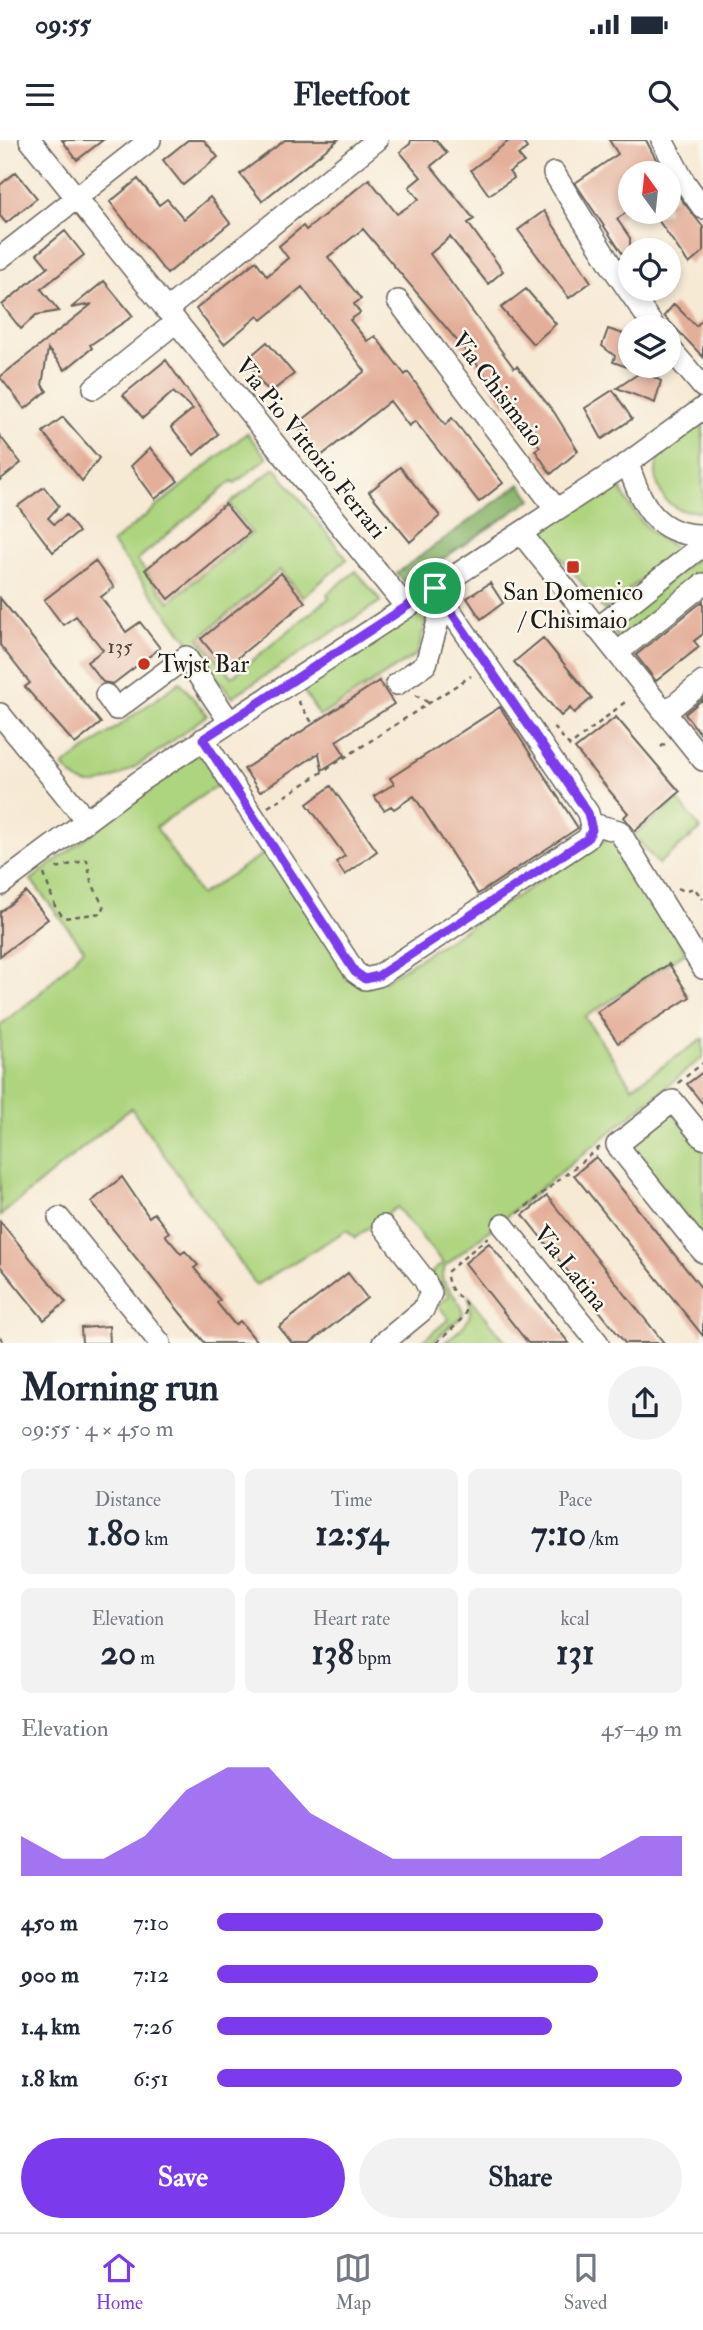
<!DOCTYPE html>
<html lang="en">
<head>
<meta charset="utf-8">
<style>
  body { margin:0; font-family:"IM FELL Double Pica",serif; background:#f2f2f3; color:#1f2937; height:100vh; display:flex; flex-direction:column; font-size:26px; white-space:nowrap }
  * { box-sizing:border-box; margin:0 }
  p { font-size:23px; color:#747a83 }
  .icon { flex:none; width:38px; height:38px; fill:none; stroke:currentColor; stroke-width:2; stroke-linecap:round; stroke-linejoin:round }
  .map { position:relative; height:1203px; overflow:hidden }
  .side { display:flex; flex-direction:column; background:#fff; flex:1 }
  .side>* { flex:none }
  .needle { width:46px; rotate:345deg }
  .buttons { position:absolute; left:618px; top:21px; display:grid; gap:14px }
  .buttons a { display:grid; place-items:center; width:63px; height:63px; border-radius:50%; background:#fff; box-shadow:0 4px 10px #0003; font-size:35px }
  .pin { position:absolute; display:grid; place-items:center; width:60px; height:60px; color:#fff; margin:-30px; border:4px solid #fff; border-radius:50%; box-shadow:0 2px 7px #0007 }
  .round { display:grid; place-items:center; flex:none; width:74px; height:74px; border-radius:37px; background:#f2f2f3 }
  .headline { display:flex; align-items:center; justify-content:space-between; height:119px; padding:0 21px }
  h1 { font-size:38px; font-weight:700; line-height:52px }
  .stats { display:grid; grid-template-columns:repeat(3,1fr); gap:10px; height:119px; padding:7px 21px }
  .stats div { display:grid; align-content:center; border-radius:10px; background:#f2f2f3; text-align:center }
  .stats b { font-size:35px; font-weight:700 }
  .stats small { font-size:19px; font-weight:400 }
  .stats p { font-size:19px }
  .chart { height:196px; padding:14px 21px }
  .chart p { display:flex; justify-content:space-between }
  .chart svg { width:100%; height:126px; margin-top:7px; fill:#7c3aed; opacity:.7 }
  .cta { display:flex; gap:14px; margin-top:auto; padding:14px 21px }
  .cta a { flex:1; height:80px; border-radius:42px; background:#7c3aed; color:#fff; font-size:28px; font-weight:700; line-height:80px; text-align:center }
  .cta a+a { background:#f2f2f3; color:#1f2937 }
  ul { padding:0 21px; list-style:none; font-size:23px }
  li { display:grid; grid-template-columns:112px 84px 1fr; align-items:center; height:52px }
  li i { height:18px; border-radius:9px; background:#7c3aed }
  .status { display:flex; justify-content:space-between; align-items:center; height:49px; padding:0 35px; background:#fff; direction:ltr }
  .status svg { height:19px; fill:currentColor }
  header { display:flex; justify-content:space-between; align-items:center; height:91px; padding:0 21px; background:#fff; font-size:32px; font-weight:700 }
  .dock { display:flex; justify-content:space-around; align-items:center; height:98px; border-top:2px solid #e0e1e3; background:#fff; font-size:19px; color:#747a83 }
  .dock a { display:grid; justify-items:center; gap:4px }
  .dock .current { color:#7c3aed }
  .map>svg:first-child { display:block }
  .green { fill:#add47e; stroke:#64784d; stroke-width:2 }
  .forest { fill:#8ab66d; stroke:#536944; stroke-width:2 }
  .building { fill:#e4af9a }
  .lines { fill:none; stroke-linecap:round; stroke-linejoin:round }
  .minor-casing { stroke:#69645d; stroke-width:24 }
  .path { stroke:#69645d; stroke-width:2.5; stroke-dasharray:5 5; stroke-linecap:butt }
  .minor { stroke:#fff; stroke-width:21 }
  .route-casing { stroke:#fff; stroke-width:14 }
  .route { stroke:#7c3aed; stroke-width:9 }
  .poi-dot { fill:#c8321e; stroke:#fbf7ec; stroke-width:2.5 }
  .labels { text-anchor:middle; stroke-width:5; stroke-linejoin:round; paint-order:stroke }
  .number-label { font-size:21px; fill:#4e413c }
  .street-label { font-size:24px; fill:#1c1c1c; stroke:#fbf7ec }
  .poi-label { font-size:24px; fill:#1c1c1c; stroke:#fbf7ec }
</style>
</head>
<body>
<div class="status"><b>09:55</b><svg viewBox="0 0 49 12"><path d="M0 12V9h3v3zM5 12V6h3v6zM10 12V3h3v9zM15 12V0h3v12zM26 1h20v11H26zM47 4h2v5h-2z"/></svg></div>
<header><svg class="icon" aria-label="menu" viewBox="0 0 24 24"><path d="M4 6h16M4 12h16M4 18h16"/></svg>Fleetfoot<svg class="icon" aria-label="search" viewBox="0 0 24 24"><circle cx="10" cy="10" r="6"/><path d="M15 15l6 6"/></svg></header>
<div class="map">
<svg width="703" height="1203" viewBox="0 0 703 1203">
  <rect width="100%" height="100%" fill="#fbf7ec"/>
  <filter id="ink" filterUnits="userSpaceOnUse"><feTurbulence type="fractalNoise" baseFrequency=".0143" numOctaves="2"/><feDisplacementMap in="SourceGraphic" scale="14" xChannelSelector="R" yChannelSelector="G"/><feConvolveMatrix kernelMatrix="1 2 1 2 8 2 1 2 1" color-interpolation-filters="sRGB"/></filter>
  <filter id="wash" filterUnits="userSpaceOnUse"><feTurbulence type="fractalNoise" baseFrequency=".00686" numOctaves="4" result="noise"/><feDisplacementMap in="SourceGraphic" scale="28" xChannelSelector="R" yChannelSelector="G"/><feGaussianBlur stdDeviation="1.57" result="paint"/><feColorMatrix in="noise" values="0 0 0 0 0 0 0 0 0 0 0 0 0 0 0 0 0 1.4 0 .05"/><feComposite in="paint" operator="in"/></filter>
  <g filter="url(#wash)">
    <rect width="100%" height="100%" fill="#f7ead5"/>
    <path class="green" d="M703,278v94l-23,-2 -14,-9c-28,-42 7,-60 37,-83z
      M247,293l20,25 -32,25 -3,-2 -95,79 32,42 83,-69 -23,-29 46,-36 72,91 -44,38 -23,-27 -81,68 33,39 97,-79 -2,-4 29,-23 25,30 -149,96 -120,-154z
      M617,339c11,31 32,57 62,70l-75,61 -65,-79z
      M703,413v19l-80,64 -7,1 -4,-10z
      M431,463l-14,51 -97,62 -19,-29z
      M180,542l27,33c-25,18 -89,72 -118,69 -12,-1 -19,-10 -26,-18z
      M208,607l20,31 -72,49 44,68 74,-48 85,132 25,2 227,-145 75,116 -101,65 47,70 71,-48v18l-258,209 -3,13 20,28 1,8 -32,28h-11l29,-24 -11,-14 11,-9 -18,-23 12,-10 -46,-56 -42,31 -8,-8 -91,55 -125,-177 -131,108v-191l36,-28 48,-48 -53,-69 69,-53 4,-13z
      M678,660l23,29 -43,35 -24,-29z
      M672,972l31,39v87l-74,-92z
      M468,1155l39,48h-63c17,-14 33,-23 24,-48z"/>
    <path class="forest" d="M520,344l12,15 -127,85 -8,-11z"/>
    <g id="blocks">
      <path class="building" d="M62,0h41l-26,20z
        M188,0h16l14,17 -35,28 -20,-25z
        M285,0h53l-76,61 -22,-27z
        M411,0h25l11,13 -16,13 43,53 -6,4 35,48 -15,13 -38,-47 -20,17 84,114 3,-2 37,46 24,39 -27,23 -16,-24 5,-3 -17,-23 -5,1 -6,-9 3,-10 -12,-1 -22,-36 -118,-140 -35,28 33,42 -7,5 6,9 -10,7 17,21 8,-5 30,39 3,-3 37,53 7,-7 51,65 -24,19 -64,-81 -6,5 -19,-25 -69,55 -25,-31 69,-54 -63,-84 -40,33 -4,-4 -34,28 -28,-35 60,-48 11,15 21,-18 -9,-12 24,-20 3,4 63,-51 28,35 22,-15 -10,-12 12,-10 -21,-25 10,-8z
        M510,0h11l6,8 -9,7 6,7 -15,10 5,6 -25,17 -18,-25z
        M609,0h37l17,33h-33v37l-13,9 13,19v27l-55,-82 43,-29z
        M16,32l21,26 -31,25 -6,-7v-31z
        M138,39l21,26 8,-6 17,20 26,-22 20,26 -63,51 -57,-72z
        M678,55l25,32v25l-14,12 -33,-47 12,-5v-10z
        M544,71l47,71 -22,16 -51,-68z
        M65,91l19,24 -43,34 18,22 -23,4 -15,14 -19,-24 46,-38 -11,-13z
        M104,141l29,35 -43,29 2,3 -27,22 -17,-21 -6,36 5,6 -22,18 -25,-32 92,-73 -21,4z
        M526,149l30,35 -23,20 -32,-36z
        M674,164l22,22 7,-7v38l-39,-41z
        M608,189l16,5 1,11 5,2v21l-17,-6 2,-6 -13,-10z
        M267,202l27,32 -23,18 -9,-8 -16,-24z
        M166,220l52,74 -24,21 -23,-28 22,-18 -20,-17 -30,26 -20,-23z
        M650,226h3l-3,9 11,6 -6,22 -38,-15z
        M613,250l19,29 -30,20 -17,-31z
        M63,277l36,41 -17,23 -39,-49z
        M0,296l21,27 -21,17z
        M150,308l28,33 -23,18 -24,-33z
        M400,327l40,49 -30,26 -41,-50z
        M44,347l15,19 -11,12 6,6 12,-9 13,17 -26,20 -35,-46z
        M225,364l24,29 -80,66 -24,-29z
        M95,421l19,26 -13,10 25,35 14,-10 20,26 -47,36 -10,-2 -16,-20 16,-12 -27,-34 -13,9 -19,-25z
        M281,433l24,29 -80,66 -24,-29z
        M490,443l13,20 -22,16 -14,-21z
        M0,458l101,125 -26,21 -50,-57 5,-4 -30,-38z
        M703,461v33l-9,7 5,6 -43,34 -20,-26z
        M543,498l49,60 -18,15 -4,-5 -9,8 -47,-54z
        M379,541l15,23 -58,37 9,14 -23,15 -3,-17 -59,39 -16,-23z
        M703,559v38l-18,-23z
        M500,567l78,121 -100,66 -64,-98 -20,13 -3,-3 -7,4 -10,-14 20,-12 -4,-6z
        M616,577l64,75 -45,39 -11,-14 4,-4 -53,-64z
        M331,646l46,65 -32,24 -9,-13 9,-6 -38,-52z
        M26,752l22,27 -48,37v-44z
        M669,824l21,33 -72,46 -21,-31z
        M703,932v32l-16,-20z
        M596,1017l107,133v46l-129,-161z
        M122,1037l27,40 5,-4 15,19 -4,3 16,19 4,-3 13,14 -4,3 26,32 -3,3 18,22 5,-4 18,22h-53l-27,-33 -87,-108z
        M547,1056l117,147h-39l-102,-128z
        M0,1081l66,81 -22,18 -44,-54z
        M489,1103l80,100h-41l-63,-80z
        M348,1133l19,25 -57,45h-18l-13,-16z
        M109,1186l1,17h-28l-1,-15z"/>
    </g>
  </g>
  <g filter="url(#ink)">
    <use href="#blocks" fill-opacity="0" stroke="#69645d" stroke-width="2"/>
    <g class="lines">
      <defs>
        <path id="minor" d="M30,0l376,467
          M662,0l21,40 20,28
          M554,33l57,92 43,62
          M0,118l150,-118
          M398,161l158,208
          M166,170l211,-170
          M668,206l35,41
          M94,248l82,-66
          M628,323c12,40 28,73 75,72
          M521,393l182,227
          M597,489l106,-84
          M617,513l86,-69
          M397,544l29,-20 18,-64
          M106,555l10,14 70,-52 43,64
          M665,573l38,-31
          M0,574l85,105
          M203,599l152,233 10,7 13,-3 209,-137 5,-9 -4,-17 -153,-225
          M592,684l27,7 84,137
          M0,745l140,-104 488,-318 75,-55
          M703,998l-30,-37 -56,44 86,107
          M59,1078l101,125
          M503,1085l95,118
          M383,1086l41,53 7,14 -8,17 -40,33"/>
      </defs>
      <use href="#minor" class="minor-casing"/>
      <path class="path" d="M415,555l14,8
        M298,561l15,23
        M554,587l16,19 55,-44
        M661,607l6,-5
        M268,667l203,-131
        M44,734l11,32 9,12 37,-5 3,-5 -13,-27 -4,-21 -34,9
        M678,748l6,3 10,-3 9,11
        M678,943l25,-20
        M518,1073l82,-66
        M0,1197l5,6
        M436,1203c62,-51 10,-34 11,-71l41,-35"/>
      <use href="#minor" class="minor"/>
    </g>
  </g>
  <g class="lines" filter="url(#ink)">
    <defs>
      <path id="route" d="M435,448l153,225 4,17 -5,9 -209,137 -13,3 -10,-7 -152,-233z"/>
    </defs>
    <use href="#route" class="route-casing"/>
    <use href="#route" class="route"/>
  </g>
  <g class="poi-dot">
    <rect x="566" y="420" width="14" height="14" rx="3.5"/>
    <circle cx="144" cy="524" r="7"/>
  </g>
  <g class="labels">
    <g class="number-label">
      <text x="120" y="513">135</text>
    </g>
    <g class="street-label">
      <text transform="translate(498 249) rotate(53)" y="8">Via Chisimaio</text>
      <text transform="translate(311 308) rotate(51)" y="8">Via Pio Vittorio Ferrari</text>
      <text transform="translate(571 1128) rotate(51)" y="8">Via Latina</text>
    </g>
    <g class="poi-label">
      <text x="573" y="460">San Domenico<tspan x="573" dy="28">/ Chisimaio</tspan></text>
      <text x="158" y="532" text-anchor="start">Twjst Bar</text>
    </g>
  </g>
</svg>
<div class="buttons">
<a><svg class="needle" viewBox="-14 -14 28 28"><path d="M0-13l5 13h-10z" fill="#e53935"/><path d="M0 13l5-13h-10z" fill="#747a83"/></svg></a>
<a><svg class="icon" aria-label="locate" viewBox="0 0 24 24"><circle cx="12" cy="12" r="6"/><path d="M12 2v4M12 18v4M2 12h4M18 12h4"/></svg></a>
<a><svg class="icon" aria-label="layers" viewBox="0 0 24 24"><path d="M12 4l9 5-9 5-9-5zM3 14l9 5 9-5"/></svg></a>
</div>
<div class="pin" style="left:435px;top:448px;background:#1e9e55"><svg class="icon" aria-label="arrive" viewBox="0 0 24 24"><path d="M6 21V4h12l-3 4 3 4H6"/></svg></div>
</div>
<section class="side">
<div class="headline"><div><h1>Morning run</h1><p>09:55 · 4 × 450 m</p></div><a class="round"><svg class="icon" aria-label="share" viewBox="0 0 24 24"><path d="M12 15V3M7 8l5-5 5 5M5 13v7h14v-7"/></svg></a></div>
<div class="stats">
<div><p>Distance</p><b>1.80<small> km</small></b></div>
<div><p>Time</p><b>12:54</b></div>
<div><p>Pace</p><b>7:10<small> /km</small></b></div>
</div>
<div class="stats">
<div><p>Elevation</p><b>20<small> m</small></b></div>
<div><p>Heart rate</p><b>138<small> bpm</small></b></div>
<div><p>kcal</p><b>131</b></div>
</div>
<div class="chart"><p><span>Elevation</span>45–49 m</p>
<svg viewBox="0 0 160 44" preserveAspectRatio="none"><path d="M0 44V30L10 38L20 38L30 30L40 14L50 6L60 6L70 22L80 30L90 38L100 38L110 38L120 38L130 38L140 38L150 30L160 30V44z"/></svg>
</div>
<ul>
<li><b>450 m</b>7:10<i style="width:83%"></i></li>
<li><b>900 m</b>7:12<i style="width:82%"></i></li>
<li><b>1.4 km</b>7:26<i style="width:72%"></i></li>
<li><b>1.8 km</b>6:51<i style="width:100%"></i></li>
</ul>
<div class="cta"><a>Save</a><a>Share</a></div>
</section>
<nav class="dock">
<a class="current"><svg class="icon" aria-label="home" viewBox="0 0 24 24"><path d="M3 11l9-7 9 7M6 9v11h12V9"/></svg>Home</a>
<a><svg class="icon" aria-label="map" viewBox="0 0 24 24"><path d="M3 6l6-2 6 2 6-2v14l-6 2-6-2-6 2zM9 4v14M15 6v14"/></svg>Map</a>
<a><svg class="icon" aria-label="saved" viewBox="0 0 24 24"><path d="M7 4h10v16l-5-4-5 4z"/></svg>Saved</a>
</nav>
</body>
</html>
